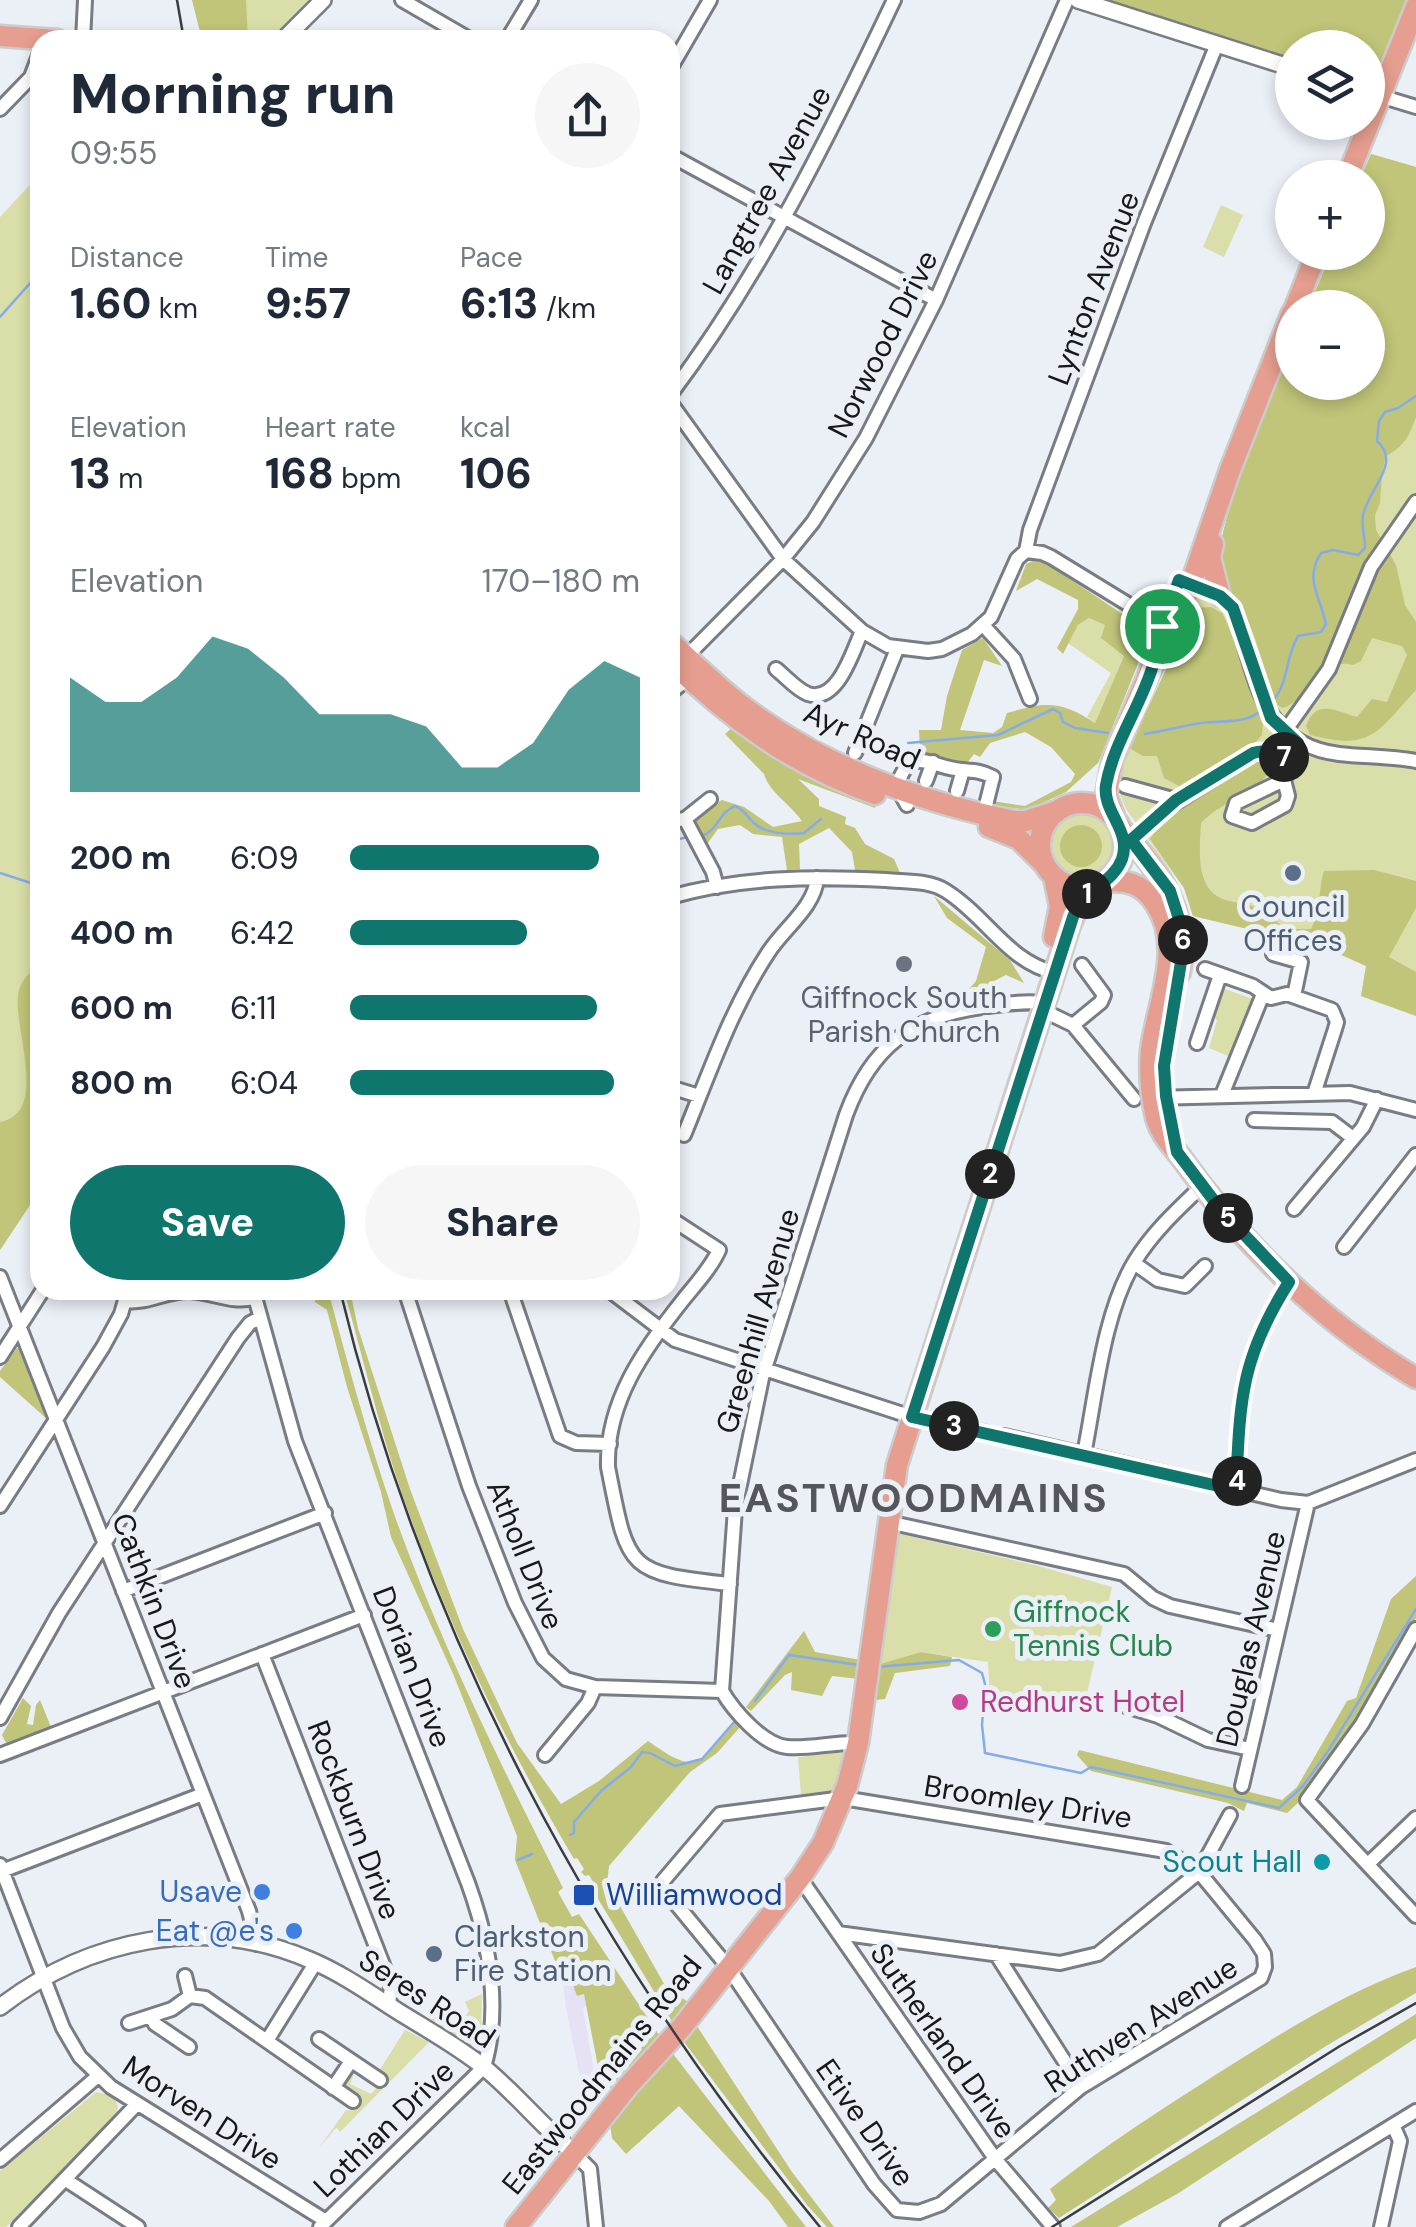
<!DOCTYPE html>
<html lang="en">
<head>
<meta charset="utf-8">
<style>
  body { margin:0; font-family:"DM Sans",sans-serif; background:#f6f6f7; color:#1f2937; height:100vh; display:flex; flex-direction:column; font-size:38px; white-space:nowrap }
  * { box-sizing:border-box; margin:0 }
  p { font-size:32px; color:#747a83 }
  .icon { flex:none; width:55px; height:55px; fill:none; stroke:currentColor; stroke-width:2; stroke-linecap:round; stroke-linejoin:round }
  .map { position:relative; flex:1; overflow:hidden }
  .details { position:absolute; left:30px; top:30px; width:650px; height:1270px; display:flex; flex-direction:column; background:#fff; border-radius:30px; box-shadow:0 5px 15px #0003 }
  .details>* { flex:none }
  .tools { position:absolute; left:1275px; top:30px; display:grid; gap:20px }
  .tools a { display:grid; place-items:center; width:110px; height:110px; border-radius:50%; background:#fff; box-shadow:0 5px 15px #0003; font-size:50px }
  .pin { position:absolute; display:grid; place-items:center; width:85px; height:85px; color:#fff; margin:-42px; border:5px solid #fff; border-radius:50%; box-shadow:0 2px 10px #0007 }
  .km { position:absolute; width:50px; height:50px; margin:-25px; border-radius:50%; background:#222; color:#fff; font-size:28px; line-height:50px; text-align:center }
  .round { display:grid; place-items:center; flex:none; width:105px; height:105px; border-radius:52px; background:#f6f6f7 }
  .overview { display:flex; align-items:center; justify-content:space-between; height:170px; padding:0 40px }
  h1 { font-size:55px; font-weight:800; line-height:75px }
  .figures { display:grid; grid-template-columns:repeat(3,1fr); gap:15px; height:170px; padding:10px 40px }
  .figures div { display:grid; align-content:center }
  .figures b { font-size:42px; font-weight:800 }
  .figures small { font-size:28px; font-weight:400 }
  .figures p { font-size:28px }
  .chart { height:280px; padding:20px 40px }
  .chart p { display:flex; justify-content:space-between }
  .chart svg { width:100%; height:180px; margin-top:10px; fill:#0f766e; opacity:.7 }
  .button { display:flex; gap:20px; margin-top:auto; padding:20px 40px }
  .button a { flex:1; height:115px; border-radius:60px; background:#0f766e; color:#fff; font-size:40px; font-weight:800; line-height:115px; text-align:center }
  .button a+a { background:#f6f6f7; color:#1f2937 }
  ul { padding:0 40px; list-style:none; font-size:32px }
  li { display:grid; grid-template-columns:160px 120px 1fr; align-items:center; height:75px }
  li i { height:25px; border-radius:12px; background:#0f766e }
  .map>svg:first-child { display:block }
  .industrial { fill:#e7e1f6 }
  .green { fill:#dadea8 }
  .forest { fill:#c0c579 }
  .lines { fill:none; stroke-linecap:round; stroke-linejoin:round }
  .stream { stroke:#85ace9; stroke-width:2.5 }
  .pedestrian-casing { stroke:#797c82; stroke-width:14 }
  .minor-casing { stroke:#797c82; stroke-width:18 }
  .tertiary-casing { stroke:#797c82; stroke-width:20 }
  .primary-casing { stroke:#cccccd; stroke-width:25 }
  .pedestrian { stroke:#fff; stroke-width:9 }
  .minor { stroke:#fff; stroke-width:12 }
  .tertiary { stroke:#fff; stroke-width:15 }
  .primary { stroke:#e59e8f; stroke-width:20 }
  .rail { stroke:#3a3c3f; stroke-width:2.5 }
  .route-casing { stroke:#fff; stroke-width:20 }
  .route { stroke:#0f766e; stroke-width:12 }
  .service-dot { fill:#5c6f8a; stroke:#ebeff6; stroke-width:4 }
  .worship-dot { fill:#6b7280; stroke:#ebeff6; stroke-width:4 }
  .leisure-dot { fill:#2e9e5b; stroke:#ebeff6; stroke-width:4 }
  .hotel-dot { fill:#d1479c; stroke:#ebeff6; stroke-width:4 }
  .culture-dot { fill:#0f9aa8; stroke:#ebeff6; stroke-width:4 }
  .shop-dot { fill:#3f7fe0; stroke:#ebeff6; stroke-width:4 }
  .transit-dot { fill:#1a4fb4; stroke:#ebeff6; stroke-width:4 }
  .labels { text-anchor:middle; stroke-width:10; stroke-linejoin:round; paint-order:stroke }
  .street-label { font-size:30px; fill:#16181a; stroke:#ebeff6 }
  .service-label { font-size:30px; fill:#4e5e75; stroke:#ebeff6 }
  .worship-label { font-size:30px; fill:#5b616d; stroke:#ebeff6 }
  .leisure-label { font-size:30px; fill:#27864d; stroke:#ebeff6; text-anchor:start }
  .hotel-label { font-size:30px; fill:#b23c85; stroke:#ebeff6; text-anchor:start }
  .culture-label { font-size:30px; fill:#0d838f; stroke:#ebeff6; text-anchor:end }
  .shop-label { font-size:30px; fill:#366cbe; stroke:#ebeff6; text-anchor:end }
  .transit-label { font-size:30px; fill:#164399; stroke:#ebeff6; text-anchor:start }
  .district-label { font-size:40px; font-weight:bold; letter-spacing:2.5px; fill:#53565b; stroke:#ebeff6 }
</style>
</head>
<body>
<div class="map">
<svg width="1416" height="2227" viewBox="0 0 1416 2227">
  <rect width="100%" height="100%" fill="#ebeff6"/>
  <path class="industrial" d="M571,1980l6,16 7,-2 3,10 -4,5 11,62 7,17 -18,4 -17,-84 -3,-27z"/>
  <path class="green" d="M200,0h123l-40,40h-71z
    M1371,154l45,13v849l-55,-20 5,-30 -42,-19 -131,-31 -9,-28 -58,-79 -9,-22 12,-39 53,-112 38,-92 17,-60 55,-137v35h76v-74l-59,-1 22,-54 37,-1v-74l-7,-1z
    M40,174v762l-8,8 6,12 2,17v217l-40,60v-1033z
    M1221,205l22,10 -19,42 -21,-10z
    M1089,618l17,7 18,31 -29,67 -8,-6 24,-44 -43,-30 10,-18z
    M1045 845a36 36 0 1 1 72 0a36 36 0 1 1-72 0Z
    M1222,988l31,11 -20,59 -24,-10 8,-28 -4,-4z
    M900,1534l135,31 77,22 -29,123 -45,-7 -4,10 -44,-10 -2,-41 -67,-10 -41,12 16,-129z
    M847,1752l-13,39 -33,4 -3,-38z
    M482,1994l-1,40 -5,11 -5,1 -44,-29 8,-5 17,10 11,-2 6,-9 -4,-9z
    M405,2030l24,12 -89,90 -3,-4 -3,2 -15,18 27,-38 4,1 10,-13 -15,-9 -1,-5 6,-9 4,-1 -4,10 21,10 14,-16 -6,-7z
    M96,2092l18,4 4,11 -2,9 -110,111h-6v-56z"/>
  <path class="forest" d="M192,0h54l2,40h-46z
    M1078,0h338l-36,96 -12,-4v-44h-76v20z
    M1371,154l45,13v250c-7,19 -11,29 -30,39l-4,16 -2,31 -5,12 1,15 20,35 9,40 11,17v68c-40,43 -44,61 -106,45l-4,-9c10,-28 30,-15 51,-9l15,-18 15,3 20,-47 -5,-9 -30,-8 -11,23 -8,4c-38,-9 -39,32 -70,43l-6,-3c-11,-29 -18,-59 -30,-87 -6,-16 -23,-30 -27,-46 -10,-41 55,-180 72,-225v35h76v-74l-59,-1 22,-54 37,-1v-74l-7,-1z
    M1035,560l14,5 90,60 7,19 -48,119 -32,29 -39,18 -34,-5 -1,-4 33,5 46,-24 4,-8 -24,-27 -26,-15 -35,11 -10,14 -6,-3 -7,9 -47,-10 -1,-23h22l6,-34 15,-46 21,-12 19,28 -18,-6 -24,70 33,3 9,-6 5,-14c38,-11 53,-13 88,10l29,-67 -23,-18 4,-13 -16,-7 -11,7 -15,29 -6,-6 21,-39v-9l-41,-21 -21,12 10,-27z
    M1211,607l11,6 21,40 20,68 -1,14 -9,10 10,11 13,4c-9,30 -53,39 -75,63 -1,22 -6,59 16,73 10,7 26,6 38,11 27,12 17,23 56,22 10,-17 7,-38 13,-58l50,-1 42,11v27l-27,49 27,15v44l-55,-20 5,-30 -42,-19 -131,-31 -9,-28 -34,-49 19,-28 15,-9 -3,-15 -17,-9 -7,-22h-14l-14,-8 66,-140z
    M734,726l82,54 60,24 -1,4 -77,-29 21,20v7l27,11 -1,7 10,4 10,16 29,15 7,16 -46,-5 -3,-18 -23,-24 -30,16 1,25 -13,1 -5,-33 -29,-3 -13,-9 -22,4 -11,15 -12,-23 11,-14 16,-7 22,7 29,20 29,-6c-11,-16 -33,-29 -38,-47l-39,-40z
    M1060 846a21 21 0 1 1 42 0a21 21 0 1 1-42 0Z
    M934,896l76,64 14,23 -18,-8 -12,6 -13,18 -24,4 19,-22 10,-34 -39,-29z
    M38,965l2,225 -40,60v-128c52,-10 10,-99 19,-132 3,-10 11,-18 19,-25z
    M313,1290h15c20,74 40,149 65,221 46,130 108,254 170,377l-5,4 14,25 7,-3 82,124 145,189h-18l-19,-26 -90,-95 -53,48 -14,-16 -4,-27 14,-18 -19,-9 -3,-7 -16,-83 -7,2 -6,-16 -8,1 -48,-121 2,-24 -63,-160 -63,-139 -10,-45 -34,-105 -20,-77 -12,-8z
    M344,1290h6l8,38 52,161 53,140 54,114 44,61 38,-23 49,-40c50,36 50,23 87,-19l6,4 -24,27 -27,19 -81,94 -2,17 60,106 23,14 -17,20 -78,-129 3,-3 -9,-16 -4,1 -4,-4 3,-3 -7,-11 -3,1c-77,-130 -144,-270 -188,-415 -15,-51 -28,-103 -42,-154z
    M17,1348l4,1 27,71 -48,-43v-6z
    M1416,1576v42l-62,108 -54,75 -13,12 -40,-10 -3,8 -16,-8 -137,-32 -14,-16 2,-5 203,50 15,-13 50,-86 9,-3 35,-99z
    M804,1631l11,21 46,8 -2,19 -27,-3 -10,20 -31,-6 1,-18 -7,3 -34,36 -5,-4z
    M921,1652l31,5 -2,9 -55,7 -10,26 -9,1 4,-36z
    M23,1698l8,8 -4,18 6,1 3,-20 4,-5 11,27 -45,16 -4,-8z
    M1416,1967v26l-90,53 -267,172 -11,-10 8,-8 -6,-11c54,-43 112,-80 170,-117 63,-40 126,-80 196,-105z
    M1416,2014v24l-239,156 -60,33h-46z
    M695,2023l97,149 42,55h-7l-20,-22 -126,-167z"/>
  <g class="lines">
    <path class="stream" d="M0,317l40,-45
      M1270,704c20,-20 14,-45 28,-68l23,-4 5,-8c-6,-28 -22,-45 -5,-71l12,-3 25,5 7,-7c0,-11 -4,-23 -2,-33 6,-27 39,-52 14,-74l2,-20 6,-9 13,-4 18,-12
      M1145,734c19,-3 37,-8 56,-11 23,-3 43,2 63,-14
      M908,743l90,-8 55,-26 7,4 3,9 12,6 33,5
      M701,836c17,-5 18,-24 34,-30 10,4 11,10 19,17 11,11 35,12 50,10l17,-14
      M670,841l18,-4
      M0,873l40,13
      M877,1667l82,-7 23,13 3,11 -3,41 3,28 96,20 10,-6 188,41 24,-22 25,-35 88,-142
      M755,1701l34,-46 70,10
      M570,1835l4,-2v-11l27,-31 30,-24 11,-15 8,1 25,13 27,-7 33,-38
      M518,1860l14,-6"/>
    <defs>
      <path id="pedestrian" d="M1131,840l30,-28"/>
      <path id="minor" d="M402,0l69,40
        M83,40l2,-40
        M507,40l24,-40
        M670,69l40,-69
        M1380,96l36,11
        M0,109l31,-32 9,-24
        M670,155l266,145
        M670,395c91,-121 159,-258 224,-395
        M670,402l113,157 79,72 26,15 40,5 14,-2 30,-15 19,-17 26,-58 9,-8 16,2 9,4 111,68
        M1026,551l4,-21 114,-307 73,-179
        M1179,581l41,15 13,12c23,63 24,136 106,146 25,3 51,2 77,7
        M983,625l31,34 16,40
        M682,661l101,-102 30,-37 53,-84 70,-138 131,-300
        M776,669c10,8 21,21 32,25 30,10 45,-44 54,-63
        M670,693l21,-17
        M1285,731l44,-62 42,-102 45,-65
        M855,753l42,-104
        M1284,780l-48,23 -4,13 20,7 33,-18 3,-9 -4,-16 14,-37
        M926,781l7,-19
        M1125,786l51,14
        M957,791l6,-21
        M907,805l-10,-18c13,-45 33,-19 65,-17 13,1 19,1 31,7l-9,36
        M1161,812l92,-59c13,-3 28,1 37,11
        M685,819l28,53 4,15
        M670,821l15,-2 25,-20
        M670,897c69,-20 144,-21 216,-17 19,2 43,0 60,11 41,26 62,71 110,82
        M1273,954l28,8 -7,34
        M1205,969l48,17 18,12 16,-4 45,16 5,12 -2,7 -21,65
        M1042,1010l31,15 61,74
        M1073,1025l28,-23 3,-7 -22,-30
        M1197,1043l23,-68
        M670,1087l29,9
        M1222,1095l41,-101
        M1152,1098l198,-5 66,17
        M1254,1120l78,2 21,16
        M684,1135c26,-63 46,-124 84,-182 15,-24 47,-46 49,-75
        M1294,1209l69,-82 14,-28
        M670,1218l49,32c-8,18 -24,35 -36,50 -39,49 -77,102 -75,167 20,103 18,106 122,117
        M1344,1247l72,-92
        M1134,1263l24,17 27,6 20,-20
        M0,1277l249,634 8,33
        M253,1290l42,151 173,442c21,58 34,123 16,184l-164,160
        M405,1290l64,196 46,117 28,55 23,21 29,8 127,4
        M510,1290l50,146 16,7 34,1
        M609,1290l66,50 237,77 75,16
        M126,1301c22,3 42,-11 64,-10 22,1 45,14 65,6
        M0,1357l43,-67
        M1004,1436l277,64 27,3 108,-43
        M1084,1454c12,-59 19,-141 51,-193 18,-29 42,-51 66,-74
        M1236,1489c4,-87 4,-130 53,-207
        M0,1506l103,-159 18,-33 7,-24
        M888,1522l236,52 29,24 17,8 108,24
        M123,1591l202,-78
        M1416,1629l-54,95 -55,76 109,116
        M262,1654l120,308 9,23 -2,21
        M1119,1704l39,12 50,24 42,9
        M0,1718l59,-105 179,-275 12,-15 10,-5
        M858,1743c-23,-1 -48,6 -71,4 -24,-2 -54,-37 -65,-56l13,-182 27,-131 84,-263c25,-68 65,-98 136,-108 20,-3 41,-6 62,-4
        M0,1755l364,-140
        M545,1755l43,-52 7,-16
        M1242,1786l66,-283
        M843,1798l323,53 33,21 56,68 9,14 1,13 -4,11 -180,109 -140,117 -22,8 -22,-2 -23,-26 -146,-217 -65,-79v-7l57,-67z
        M1369,1863l47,-45
        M0,1865l63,163 17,29 31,30 215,134
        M2,1871l201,-77
        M800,1878l196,282 57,67
        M838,1933l222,30 38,-9 101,-82 31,-57
        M996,1954l85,133
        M185,1976l5,20
        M151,2017l4,7 34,23
        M129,2023l43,-14 18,-13 15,2 148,103
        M268,2039l48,-77
        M319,2039l61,41
        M333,2088l18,-27
        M574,2153l16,16 6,58
        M0,2160l98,-84
        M66,2180l72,47
        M19,2227l118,-123
        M1227,2227l189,-116
        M1381,2227l19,-86 -7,-16"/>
      <path id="tertiary" d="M1078,0l214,68
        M283,40l40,-40
        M0,2007c88,-68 205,-93 310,-47 31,13 58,32 86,50 30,19 62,36 90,59 31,26 57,58 88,84"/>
      <path id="primary" d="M0,36l57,4
        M1347,178l69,-171
        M1295,308l22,-56
        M1213,544l-3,13 10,39
        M670,642c25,22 48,46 75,66 78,58 174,94 269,113h12l31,-10
        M670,660c60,59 125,106 205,134
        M1040 845a42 42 0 1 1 84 0a42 42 0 1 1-84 0Z
        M1115,819l-9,-24 7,-37 41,-96 16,-24 11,-25 49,-143 62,-157
        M989,827l30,12 25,25
        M1121,829c39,42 69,83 59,143
        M1054,877l6,29 -6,31
        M1103,882c22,-3 39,1 52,21 30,44 2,100 -4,147 -2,23 0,46 5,68 5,17 14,25 24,38 63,89 142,166 236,222
        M516,2227l112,-141 54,-59 118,-149 23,-35 24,-57 11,-43 39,-278 173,-540 9,-21 19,-20"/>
    </defs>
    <use href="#pedestrian" class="pedestrian-casing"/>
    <use href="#minor" class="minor-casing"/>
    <use href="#tertiary" class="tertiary-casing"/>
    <use href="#primary" class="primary-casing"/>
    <use href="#pedestrian" class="pedestrian"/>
    <use href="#minor" class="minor"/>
    <use href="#tertiary" class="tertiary"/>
    <use href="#primary" class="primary"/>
    <path class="rail" d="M177,0l7,40
      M340,1290c83,345 255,664 480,937
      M1052,2227l288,-181 76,-43"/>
  </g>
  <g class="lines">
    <defs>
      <path id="route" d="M1179,580l41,16 13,12 38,110 27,25 -8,21c-9,-10 -24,-15 -37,-11l-77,47 -45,40 39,51 11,34 1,31 -18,110 2,30 11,56 44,58 68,72c-49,77 -49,119 -53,208l-324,-73 161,-500c11,-27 40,-34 49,-58 10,-29 -20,-47 -16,-74 8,-44 36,-80 48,-123 2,-7 1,-15 3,-23 6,-20 15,-39 22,-59z"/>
    </defs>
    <use href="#route" class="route-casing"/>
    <use href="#route" class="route"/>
  </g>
  <g class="service-dot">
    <circle cx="1293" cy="873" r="10"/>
    <circle cx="434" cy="1954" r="10"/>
  </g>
  <circle class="worship-dot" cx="904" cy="964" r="10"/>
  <circle class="leisure-dot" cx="993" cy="1629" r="10"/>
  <circle class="hotel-dot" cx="960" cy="1702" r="10"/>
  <circle class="culture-dot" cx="1322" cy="1862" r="10"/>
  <g class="shop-dot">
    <circle cx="262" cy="1892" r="10"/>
    <circle cx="294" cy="1931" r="10"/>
  </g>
  <rect class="transit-dot" x="572" y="1883" width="24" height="24" rx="5"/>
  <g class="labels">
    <g class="street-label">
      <text transform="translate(767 190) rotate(-61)" y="10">Langtree Avenue</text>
      <text transform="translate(1094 288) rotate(-69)" y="10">Lynton Avenue</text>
      <text transform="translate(883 344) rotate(-63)" y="10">Norwood Drive</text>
      <text transform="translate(862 736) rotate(24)" y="10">Ayr Road</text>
      <text transform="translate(758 1321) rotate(-74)" y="10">Greenhill Avenue</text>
      <text transform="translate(525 1555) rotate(68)" y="10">Atholl Drive</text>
      <text transform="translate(154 1601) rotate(69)" y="10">Cathkin Drive</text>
      <text transform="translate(1251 1639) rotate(-77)" y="10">Douglas Avenue</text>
      <text transform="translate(412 1667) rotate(69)" y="10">Dorian Drive</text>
      <text transform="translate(1028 1802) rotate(9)" y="10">Broomley Drive</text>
      <text transform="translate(354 1820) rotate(69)" y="10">Rockburn Drive</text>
      <text transform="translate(427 1999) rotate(33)" y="10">Seres Road</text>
      <text transform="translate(1141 2025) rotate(-33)" y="10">Ruthven Avenue</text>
      <text transform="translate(943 2041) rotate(55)" y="10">Sutherland Drive</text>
      <text transform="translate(602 2075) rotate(-51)" y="10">Eastwoodmains Road</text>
      <text transform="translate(202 2113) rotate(33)" y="10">Morven Drive</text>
      <text transform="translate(865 2123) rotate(55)" y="10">Etive Drive</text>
      <text transform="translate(384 2129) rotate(-44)" y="10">Lothian Drive</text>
    </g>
    <g class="service-label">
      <text x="1293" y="917">Council<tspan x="1293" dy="34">Offices</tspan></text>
      <text x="454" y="1947" text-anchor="start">Clarkston<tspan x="454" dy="34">Fire Station</tspan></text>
    </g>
    <g class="worship-label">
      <text x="904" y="1008">Giffnock South<tspan x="904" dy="34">Parish Church</tspan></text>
    </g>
    <g class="leisure-label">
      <text x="1013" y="1622">Giffnock<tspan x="1013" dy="34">Tennis Club</tspan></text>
    </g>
    <g class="hotel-label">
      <text x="980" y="1712">Redhurst Hotel</text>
    </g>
    <g class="culture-label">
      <text x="1302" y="1872">Scout Hall</text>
    </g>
    <g class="shop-label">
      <text x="242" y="1902">Usave</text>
      <text x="274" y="1941">Eat @e's</text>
    </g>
    <g class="transit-label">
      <text x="606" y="1905">Williamwood</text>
    </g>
    <g class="district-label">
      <text x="914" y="1512">EASTWOODMAINS</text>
    </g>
  </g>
</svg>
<div class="tools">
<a><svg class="icon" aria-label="layers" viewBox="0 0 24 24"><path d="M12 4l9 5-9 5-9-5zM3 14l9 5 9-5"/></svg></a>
<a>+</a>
<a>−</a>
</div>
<div class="pin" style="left:1162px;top:626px;background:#1e9e55"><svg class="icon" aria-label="arrive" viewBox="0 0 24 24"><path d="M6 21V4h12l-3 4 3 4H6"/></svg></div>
<b class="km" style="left:1087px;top:894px">1</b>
<b class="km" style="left:990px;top:1174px">2</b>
<b class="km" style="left:954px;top:1426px">3</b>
<b class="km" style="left:1237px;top:1481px">4</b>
<b class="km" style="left:1228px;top:1218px">5</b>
<b class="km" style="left:1183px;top:940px">6</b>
<b class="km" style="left:1284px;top:757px">7</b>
<section class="details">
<div class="overview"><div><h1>Morning run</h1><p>09:55</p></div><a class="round"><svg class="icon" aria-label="share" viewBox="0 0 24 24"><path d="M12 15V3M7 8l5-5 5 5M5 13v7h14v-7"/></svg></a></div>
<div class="figures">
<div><p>Distance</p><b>1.60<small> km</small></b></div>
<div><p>Time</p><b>9:57</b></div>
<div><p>Pace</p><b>6:13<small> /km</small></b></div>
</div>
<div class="figures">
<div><p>Elevation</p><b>13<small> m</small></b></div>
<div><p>Heart rate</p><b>168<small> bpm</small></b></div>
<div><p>kcal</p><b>106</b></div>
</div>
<div class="chart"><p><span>Elevation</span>170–180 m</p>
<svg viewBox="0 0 160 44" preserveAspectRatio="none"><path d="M0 44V16L10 22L20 22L30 16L40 6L50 9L60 16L70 25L80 25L90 25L100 28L110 38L120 38L130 32L140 19L150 12L160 16V44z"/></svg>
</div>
<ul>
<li><b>200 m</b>6:09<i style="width:86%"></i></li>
<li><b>400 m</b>6:42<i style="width:61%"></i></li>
<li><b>600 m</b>6:11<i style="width:85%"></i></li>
<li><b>800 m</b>6:04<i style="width:91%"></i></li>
</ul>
<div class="button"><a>Save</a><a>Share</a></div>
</section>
</div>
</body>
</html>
